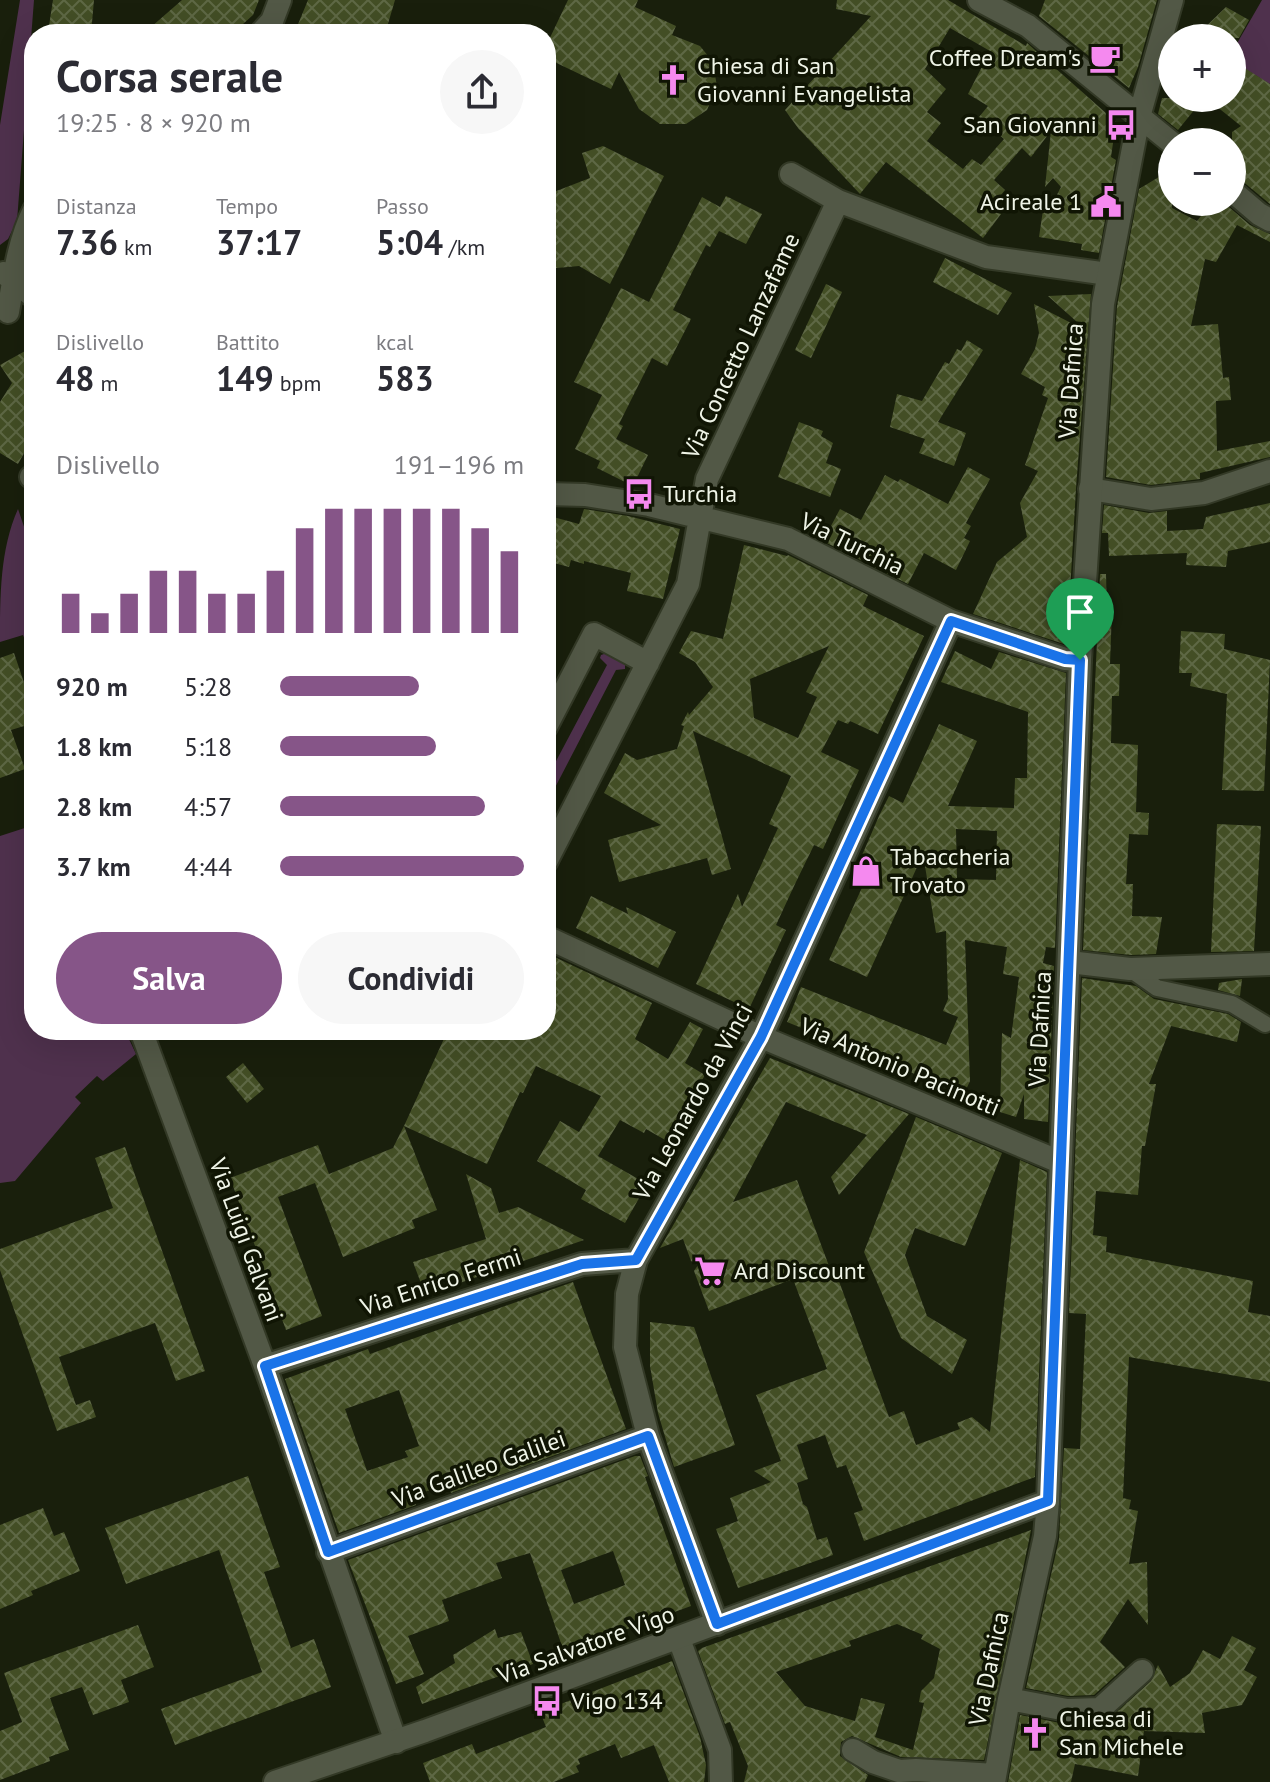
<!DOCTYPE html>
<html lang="it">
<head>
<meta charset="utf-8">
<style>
  body { margin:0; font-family:"PT Sans",sans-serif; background:#f7f7f7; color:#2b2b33; height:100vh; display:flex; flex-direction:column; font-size:30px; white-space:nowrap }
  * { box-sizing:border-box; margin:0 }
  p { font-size:26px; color:#7c7c81 }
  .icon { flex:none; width:44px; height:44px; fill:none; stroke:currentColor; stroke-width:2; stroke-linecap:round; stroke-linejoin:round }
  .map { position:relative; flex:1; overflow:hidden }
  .panel { position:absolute; left:24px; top:24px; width:532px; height:1016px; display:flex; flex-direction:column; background:#fff; border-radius:32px; box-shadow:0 8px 32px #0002 }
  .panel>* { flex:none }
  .controls { position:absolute; left:1158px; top:24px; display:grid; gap:16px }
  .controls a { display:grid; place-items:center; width:88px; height:88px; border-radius:50%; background:#fff; box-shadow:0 8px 32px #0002; font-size:40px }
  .pin { position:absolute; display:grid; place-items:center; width:68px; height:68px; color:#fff; margin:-82px -34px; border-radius:50% 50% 50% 0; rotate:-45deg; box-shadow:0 0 8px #0007 }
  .pin .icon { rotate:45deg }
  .round { display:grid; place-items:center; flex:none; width:84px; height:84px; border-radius:42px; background:#f7f7f7 }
  .head { display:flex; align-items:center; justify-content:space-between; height:136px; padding:0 32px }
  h1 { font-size:44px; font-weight:700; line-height:60px }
  .metrics { display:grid; grid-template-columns:repeat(3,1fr); gap:12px; height:136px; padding:8px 32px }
  .metrics div { display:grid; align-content:center }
  .metrics b { font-size:34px; font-weight:700 }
  .metrics small { font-size:22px; font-weight:400 }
  .metrics p { font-size:22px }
  .chart { height:224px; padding:16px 32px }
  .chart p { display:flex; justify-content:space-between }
  .chart svg { width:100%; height:144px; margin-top:8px; stroke:#865588; stroke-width:6 }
  .cta { display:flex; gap:16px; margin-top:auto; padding:16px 32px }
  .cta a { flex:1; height:92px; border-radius:48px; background:#865588; color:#fff; font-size:32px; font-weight:700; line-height:92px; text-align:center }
  .cta a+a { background:#f7f7f7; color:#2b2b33 }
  ul { padding:0 32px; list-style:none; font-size:26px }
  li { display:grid; grid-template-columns:128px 96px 1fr; align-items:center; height:60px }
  li i { height:20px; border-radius:10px; background:#865588 }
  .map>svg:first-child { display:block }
  .green { fill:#4f314d }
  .building { fill:url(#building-cross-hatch); fill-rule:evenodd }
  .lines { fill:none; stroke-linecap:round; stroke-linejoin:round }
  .pedestrian-casing { stroke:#333926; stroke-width:20 }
  .minor-casing { stroke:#333926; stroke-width:26 }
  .tertiary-casing { stroke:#333926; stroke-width:26 }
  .pedestrian { stroke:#525846; stroke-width:16 }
  .minor { stroke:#525846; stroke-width:22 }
  .tertiary { stroke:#525846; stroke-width:22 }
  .route-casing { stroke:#fff; stroke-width:16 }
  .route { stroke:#1a73e8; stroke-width:10 }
  .labels { text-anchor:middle; stroke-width:7; stroke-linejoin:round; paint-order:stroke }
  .poi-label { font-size:24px; fill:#eff4e7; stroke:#101504; text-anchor:start }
  .street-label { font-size:24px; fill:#eff4e7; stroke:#101504 }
</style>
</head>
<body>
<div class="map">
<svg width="1270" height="1782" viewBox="0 0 1270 1782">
  <defs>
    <pattern id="building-cross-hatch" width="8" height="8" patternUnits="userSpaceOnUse" patternTransform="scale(2)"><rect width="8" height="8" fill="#434e25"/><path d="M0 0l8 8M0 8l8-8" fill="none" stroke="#5e6845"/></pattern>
  </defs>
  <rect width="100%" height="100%" fill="#191f0c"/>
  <path class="green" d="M20,0h14l-17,221 -9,18 -8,6v-120z
    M1262,0h8v84l-38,-23v-9z
    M18,509l16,47v37l-9,4 9,25v42l-11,-29 -23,7c0,-46 0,-93 18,-133z
    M607,653l18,8v8l-9,1 -70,135v-25l61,-115 -7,-7 1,-3z
    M34,825v205h78l17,9 7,15 -33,27 -6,-5 -22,21 6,6 -66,78 -15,2v-347z"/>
  <path class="building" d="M53,0h41l-3,34 -43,-2z
    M182,0h77l-6,15 -21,19h-89z
    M308,0h87l-10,34h-91z
    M568,0h70l-3,7 41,19 -4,9 28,11 13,16 4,25 -10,23 -21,14h-26l-21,-15 -20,-37 -8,17 -65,-31v-12z
    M837,0h111l78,46 1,-3 89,79 -5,35 5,3 -17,93 -18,-3 1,-6 -43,-7 4,-27 5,2 13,-25 -8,-9 -8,9 6,-56 -20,26 -9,-9 -28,32 11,10 -9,11 3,3 -3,5 5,5 -18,24 -97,-76 -26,32 -62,-66 -13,-18 86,-94 -35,-7zM950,28l40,23 -22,43 20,12 -9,11 25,22 -23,26 -9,-6 -9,10 -36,-28 14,-18 -14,-11 19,-23 -21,-20z
    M1045,0h112l-19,67 -9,21 -90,-72z
    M1226,7l23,13 -10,18h-45z
    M1232,60l38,24v120l-29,-24 -9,-3v-45l9,-6 -35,-28h26z
    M1162,98h42l-26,32 -20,-16z
    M603,146l61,30 -54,108 -31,-18 -33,3v-74l44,-17 -8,-25z
    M1172,169v39l25,13 15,-19h11l27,23 20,9v8l-33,-17 -21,37 -11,-3 -14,67 27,-2 5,54 6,-1 2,23 -15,1 1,50 53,-10v16l-70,16v6l-49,6 -45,-8 11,-171 22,-117z
    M726,196l36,18 -16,30 -27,-13 -9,16 -4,-2 -33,65 18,9 -24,47 -15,-8 -33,66 4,2 -7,13 32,16 -15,31 -36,-18 3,-7 -25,-12 27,-54 -28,-13 47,-94 28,14 53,-105 18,10z
    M945,258l67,35 -14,22 -65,-33z
    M826,284l16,8 -31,66 -16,-8z
    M1091,294l-15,194 -9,157 -94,-31 24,-52 30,-25 -7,-34 18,-32 -13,-6 23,-67 -6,-3 3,-8 -24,-13 14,-25 4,-16 -5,-29 41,21 2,-3 -29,-26z
    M967,340l16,10 -45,72 28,11 -12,33 -35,-13 6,-14 -35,-12 7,-33 25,7 23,-39 4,2 8,-15 4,2z
    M34,346v98l-7,4 -9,16 -18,-11v-51l12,-19 -12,-18z
    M799,422l24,9 -2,5 12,7 -7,20 15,6 -11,28 -52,-20z
    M968,467l22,12 -24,44 5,3 -7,12 6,3 -14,29 -32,-17 -16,31 -85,-43 17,-32 21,11 24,-45 13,7 2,-3 48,25z
    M1270,503v39l-42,9 -2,16 -40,-2 1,-12 -78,3 -1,-23h-6l2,-28 45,8 18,-2v20l36,-2 3,-12z
    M584,509l44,7 52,13 -17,70 -36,-8 4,-18 -47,-12v3l-13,-4 -2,7 -23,-6v-46l33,9z
    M744,545l43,11 1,-1 80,40 -5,11 61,30 -46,98 -28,-13 -2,3 -10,-4 -17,32 38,18 -36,79 -9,-4 -19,39 -19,41 10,5 -37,79 -53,-25 42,-90 4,13 36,-79 -9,-4 22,-48 -98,-45 38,138 -19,6 -5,-17 -88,24 -11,-42 53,-15 -57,-32 21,-40 12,7 40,-11 7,-23 -3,-1 7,-13 1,3 24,-28 -18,-25 -16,-9 12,-22 32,8zM829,646l-23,46 11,5 -19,41 -44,-20 -4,-39z
    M1100,574h6l1,36h5l-2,54h10l-1,32h-7l-1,47 27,2 -2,67 13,1 -1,22 -19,-1 -3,50h7l-1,32 30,1 -6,37 -25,1 -48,-5z
    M1181,631l44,3 -1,15 46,11 -6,131 -42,-1 5,-96 -37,-8 2,-13h-13z
    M955,651l36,18 8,-17 67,21 -11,275 -9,-1 -3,16 11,3 -6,156 -24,-3v-25l-8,23 -16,-5 2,-79 9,5 8,-61 -16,-3 4,-27 -42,-7 5,141 -6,13 -177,-72 14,-35 145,58 12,-28 -15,-6 5,-12 -2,-68 -10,2 -13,-79 -56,123 -38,-17 36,-79 -12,-5 26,-60 10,-20 14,7 36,-79 38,17 -29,65 66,2 1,-30h12l1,-66 -87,-30zM956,829l41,2 -1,49 -39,-1z
    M14,653l20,59v11l-23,7 14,39 -25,9v-120z
    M1217,824l44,2 -7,125 -43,1z
    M591,896l37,18 -2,-7 50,25 -18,36 -82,-40z
    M546,953l106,50 -17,36 33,20 22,-37 13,7 -18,34 20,12 -38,66 -21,-12 -2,4 -24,-13 -22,36 49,28 -22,39 -44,-24 5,-9 -49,-29 23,-40 19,11 22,-36 -65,-30 -13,27 -3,-1 -33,72 -83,-38 44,-96h98z
    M1082,978l54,8 18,13 74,15 13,8 -4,20 -66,-16 -22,58h7l-11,62h-3l-4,49 -42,-4 -3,44 14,2 -1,15 147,29 -5,31 22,4v66l-141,-25 -6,141 8,2 -2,9 9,2 -9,53 18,-2 1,63 -20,-26 -28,43 25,25 -31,28 -26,1 -42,-8 33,-149 5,-91 16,1 6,-135 -17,-1z
    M1242,979l-2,17 -22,-6 1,-7z
    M770,1058l139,56 -70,81 -8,-18 36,-42 -81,-33 -53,100 64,-22 32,86 4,-1 56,152 15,-6 12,34 44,-16 -3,-6 15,-6 18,15 30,-272 27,12 -12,305 -171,64 -10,-28 9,-3 -17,-45 -9,3 -12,-33 -28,10 11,34 -11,4 6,21 4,3 10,33 10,-3 6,18 -95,33 -22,-59 22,-8 -8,-23 41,-16 -17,-11 27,-10 -25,-66 71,-26 -34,-90 -84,32 -15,-40 4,-6 -7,-4 -8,-22 -23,9z
    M243,1063l21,26 -17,14 -21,-26z
    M916,1117l86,36 -37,93 -50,-18 -10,27 22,61 40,24 -15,34 -51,-36 -37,-86z
    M404,1126l33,84 -25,10 3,8 -72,29 -28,-74 -37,14 44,119 -36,14 -56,-152 88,-33 11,29 64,-26z
    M125,1147l80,224 -29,10 -21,-58 -96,34 17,48 14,-5 6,17 -39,14 -57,-161v-21l113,-41 -18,-50z
    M466,1174l25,14 8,25 19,-6 66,33 -130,45 -3,-9 -29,10 -9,-24 73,-23z
    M573,1282l53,147 -175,64 -4,-9 -34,12 3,9 -77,28 -54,-154 83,-30 2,5zM399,1390l20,56 -14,5 3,6 -41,14 -22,-62z
    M650,1322l44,5 41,118 -61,22 -16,-54 -8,-47z
    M635,1456h5l8,20 -3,1 46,129 -127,46 -34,-99 -34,10 6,15 -60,22 7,21 -41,15 16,38 -28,10 -48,-124zM613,1551l12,34 -51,19 -13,-34z
    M248,1476l32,91 -16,5 27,76 23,-9 17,48 -156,58 -14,-36 101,-37 -43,-122 -93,34 -21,-56z
    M43,1508l11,28 10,-4 16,39 -49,20 2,4 -33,14v-84z
    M1031,1530l-47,230 -83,-3 -49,-21 -11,6 -1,14 28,19 -3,7h-121l4,-16 -18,-44 -5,2 -27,-73 4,-3zM897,1624l26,11 -2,4 19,10 -6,29 -13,13 -2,11 5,1 -11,47 -38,-13 10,-33 -24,-6 -6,23 -50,-15 -29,-34 75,-26 -2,-5z
    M138,1625l16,42 -33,13 8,22 -36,13 -11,-28 -32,11 19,52 -20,7 1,4 -50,19v-49l22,-9 -18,-49z
    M495,1629l3,9 23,-6 12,32 -111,40 -6,-17 39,-24 -2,-8z
    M1232,1636l24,12 -12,22 13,7 -15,28 -40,8 3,20 -61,-2 -6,45 -63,-12 -4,18h-63l12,-67 45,9 36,-1 8,-4 42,-38 7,-16 12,22 20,-14 13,-23 17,9z
    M672,1661l28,76 6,28 -2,17h-35l-15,-37 -33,13 -6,-14 -37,15 2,5 -4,2 3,6 -25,10h-124l-7,-19 49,-19 4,10 70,-27 -6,-15z"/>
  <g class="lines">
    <defs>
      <path id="pedestrian" d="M1130,969l27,19 75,16 33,20"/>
      <path id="minor" d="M260,34l12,-13 8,-21
        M791,174l47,27 148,56 122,17
        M4,273l30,24
        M8,312c6,-35 10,-70 26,-102
        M31,477l3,-2
        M1090,489l61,10 53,-6 66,-22
        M546,494l39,1 64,10 139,34 163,82 114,38 15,1
        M546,727l48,-93 54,29
        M546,862l142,-278 19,-105 131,-278
        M546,937l215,100 299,125
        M1069,962l61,7 140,-5
        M138,1030l4,3 123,333 131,376
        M265,1366l317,-102 54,-4
        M328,1552l320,-116
        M717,1624l-69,-188 -23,-89 2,-53 9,-34 125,-223 190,-416
        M679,1639l41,111 1,32
        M1009,1699l58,11 33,-1 42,-38
        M853,1750l20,12 26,9 17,-1 79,5
        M994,1782l15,-83 36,-163 3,-35"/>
      <path id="tertiary" d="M979,0l49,26 144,117
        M1232,191l27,23 11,6
        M275,1782l150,-51 623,-230 32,-841 23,-356 36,-187 33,-117"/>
    </defs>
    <use href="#pedestrian" class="pedestrian-casing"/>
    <use href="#minor" class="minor-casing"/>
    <use href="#tertiary" class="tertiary-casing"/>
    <use href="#pedestrian" class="pedestrian"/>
    <use href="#minor" class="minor"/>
    <use href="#tertiary" class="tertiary"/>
  </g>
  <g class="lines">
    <defs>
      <path id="route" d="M951,621l114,38 15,1 -32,841 -331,123 -69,-188 -320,116 -63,-186 317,-102 54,-4 125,-223z"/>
    </defs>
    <use href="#route" class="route-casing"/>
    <use href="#route" class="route"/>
  </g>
  <defs>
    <symbol id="cafe-bare" viewBox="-9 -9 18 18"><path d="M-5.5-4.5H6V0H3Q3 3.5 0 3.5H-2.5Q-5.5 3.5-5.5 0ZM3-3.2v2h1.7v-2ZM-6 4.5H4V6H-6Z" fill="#f589ef" stroke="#101504" stroke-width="2.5" paint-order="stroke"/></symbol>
    <symbol id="church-bare" viewBox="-9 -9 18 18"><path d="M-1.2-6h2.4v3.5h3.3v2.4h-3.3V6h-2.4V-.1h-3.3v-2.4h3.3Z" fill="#f589ef" stroke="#101504" stroke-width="2.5" paint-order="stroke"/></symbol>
    <symbol id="bus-bare" viewBox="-9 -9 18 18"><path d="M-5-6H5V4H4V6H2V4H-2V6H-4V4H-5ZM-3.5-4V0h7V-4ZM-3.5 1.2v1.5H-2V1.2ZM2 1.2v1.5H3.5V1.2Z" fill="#f589ef" stroke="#101504" stroke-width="2.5" paint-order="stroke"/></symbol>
    <symbol id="civic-bare" viewBox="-9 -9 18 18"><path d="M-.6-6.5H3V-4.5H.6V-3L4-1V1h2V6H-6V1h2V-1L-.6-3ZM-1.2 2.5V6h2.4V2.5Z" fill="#f589ef" stroke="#101504" stroke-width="2.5" paint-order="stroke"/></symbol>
    <symbol id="shop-bare" viewBox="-9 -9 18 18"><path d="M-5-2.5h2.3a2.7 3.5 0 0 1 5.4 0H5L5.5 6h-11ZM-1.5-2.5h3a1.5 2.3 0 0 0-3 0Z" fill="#f589ef" stroke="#101504" stroke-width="2.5" paint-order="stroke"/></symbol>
    <symbol id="supermarket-bare" viewBox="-9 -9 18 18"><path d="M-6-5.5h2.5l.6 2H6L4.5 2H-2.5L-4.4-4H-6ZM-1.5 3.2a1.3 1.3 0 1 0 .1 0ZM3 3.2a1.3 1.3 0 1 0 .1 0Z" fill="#f589ef" stroke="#101504" stroke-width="2.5" paint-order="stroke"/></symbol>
  </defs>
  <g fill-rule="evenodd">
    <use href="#cafe-bare" x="1083" y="36" width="44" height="44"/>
    <use href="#church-bare" x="651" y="58" width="44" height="44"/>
    <use href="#bus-bare" x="1099" y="103" width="44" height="44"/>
    <use href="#civic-bare" x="1084" y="180" width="44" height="44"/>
    <use href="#bus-bare" x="617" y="472" width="44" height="44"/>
    <use href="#shop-bare" x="844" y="849" width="44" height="44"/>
    <use href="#supermarket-bare" x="688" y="1249" width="44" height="44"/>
    <use href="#bus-bare" x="525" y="1679" width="44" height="44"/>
    <use href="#church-bare" x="1013" y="1711" width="44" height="44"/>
  </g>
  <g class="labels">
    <g class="poi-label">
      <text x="1081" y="66" text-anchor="end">Coffee Dream's</text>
      <text x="697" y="74">Chiesa di San<tspan x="697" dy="28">Giovanni Evangelista</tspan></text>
      <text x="1097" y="133" text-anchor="end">San Giovanni</text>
      <text x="1082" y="210" text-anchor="end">Acireale 1</text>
      <text x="663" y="502">Turchia</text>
      <text x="890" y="865">Tabaccheria<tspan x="890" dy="28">Trovato</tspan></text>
      <text x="734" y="1279">Ard Discount</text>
      <text x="571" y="1709">Vigo 134</text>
      <text x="1059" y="1727">Chiesa di<tspan x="1059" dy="28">San Michele</tspan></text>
    </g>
    <g class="street-label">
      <text transform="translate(741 346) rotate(-65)" y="8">Via Concetto Lanzafame</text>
      <text transform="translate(1071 381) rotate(-86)" y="8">Via Dafnica</text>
      <text transform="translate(852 544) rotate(26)" y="8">Via Turchia</text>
      <text transform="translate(1040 1029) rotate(-87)" y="8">Via Dafnica</text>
      <text transform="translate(900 1067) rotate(23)" y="8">Via Antonio Pacinotti</text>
      <text transform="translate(693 1102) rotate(-61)" y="8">Via Leonardo da Vinci</text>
      <text transform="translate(246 1240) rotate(70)" y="8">Via Luigi Galvani</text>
      <text transform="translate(441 1282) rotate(-18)" y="8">Via Enrico Fermi</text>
      <text transform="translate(479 1469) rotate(-20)" y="8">Via Galileo Galilei</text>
      <text transform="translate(586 1645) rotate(-20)" y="8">Via Salvatore Vigo</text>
      <text transform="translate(989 1669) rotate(-78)" y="8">Via Dafnica</text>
    </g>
  </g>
</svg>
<div class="controls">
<a>+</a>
<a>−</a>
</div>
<div class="pin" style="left:1080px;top:660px;background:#1e9e55"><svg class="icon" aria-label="arrive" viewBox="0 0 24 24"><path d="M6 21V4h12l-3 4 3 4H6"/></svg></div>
<section class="panel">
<div class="head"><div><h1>Corsa serale</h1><p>19:25 · 8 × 920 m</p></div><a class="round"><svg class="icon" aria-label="share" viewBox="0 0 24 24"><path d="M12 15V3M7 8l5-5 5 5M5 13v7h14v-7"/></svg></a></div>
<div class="metrics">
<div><p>Distanza</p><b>7.36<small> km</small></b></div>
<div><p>Tempo</p><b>37:17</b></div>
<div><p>Passo</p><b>5:04<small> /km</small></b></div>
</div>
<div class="metrics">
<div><p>Dislivello</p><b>48<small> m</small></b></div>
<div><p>Battito</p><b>149<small> bpm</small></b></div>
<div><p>kcal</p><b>583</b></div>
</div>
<div class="chart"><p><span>Dislivello</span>191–196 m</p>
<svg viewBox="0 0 160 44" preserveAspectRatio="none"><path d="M5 44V32M15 44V38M25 44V32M35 44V25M45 44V25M55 44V32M65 44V32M75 44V25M85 44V12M95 44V6M105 44V6M115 44V6M125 44V6M135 44V6M145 44V12M155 44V19"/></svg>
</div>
<ul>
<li><b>920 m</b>5:28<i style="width:57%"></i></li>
<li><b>1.8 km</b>5:18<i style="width:64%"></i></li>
<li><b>2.8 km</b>4:57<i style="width:84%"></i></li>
<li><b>3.7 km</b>4:44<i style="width:100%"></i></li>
</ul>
<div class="cta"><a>Salva</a><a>Condividi</a></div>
</section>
</div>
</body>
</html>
